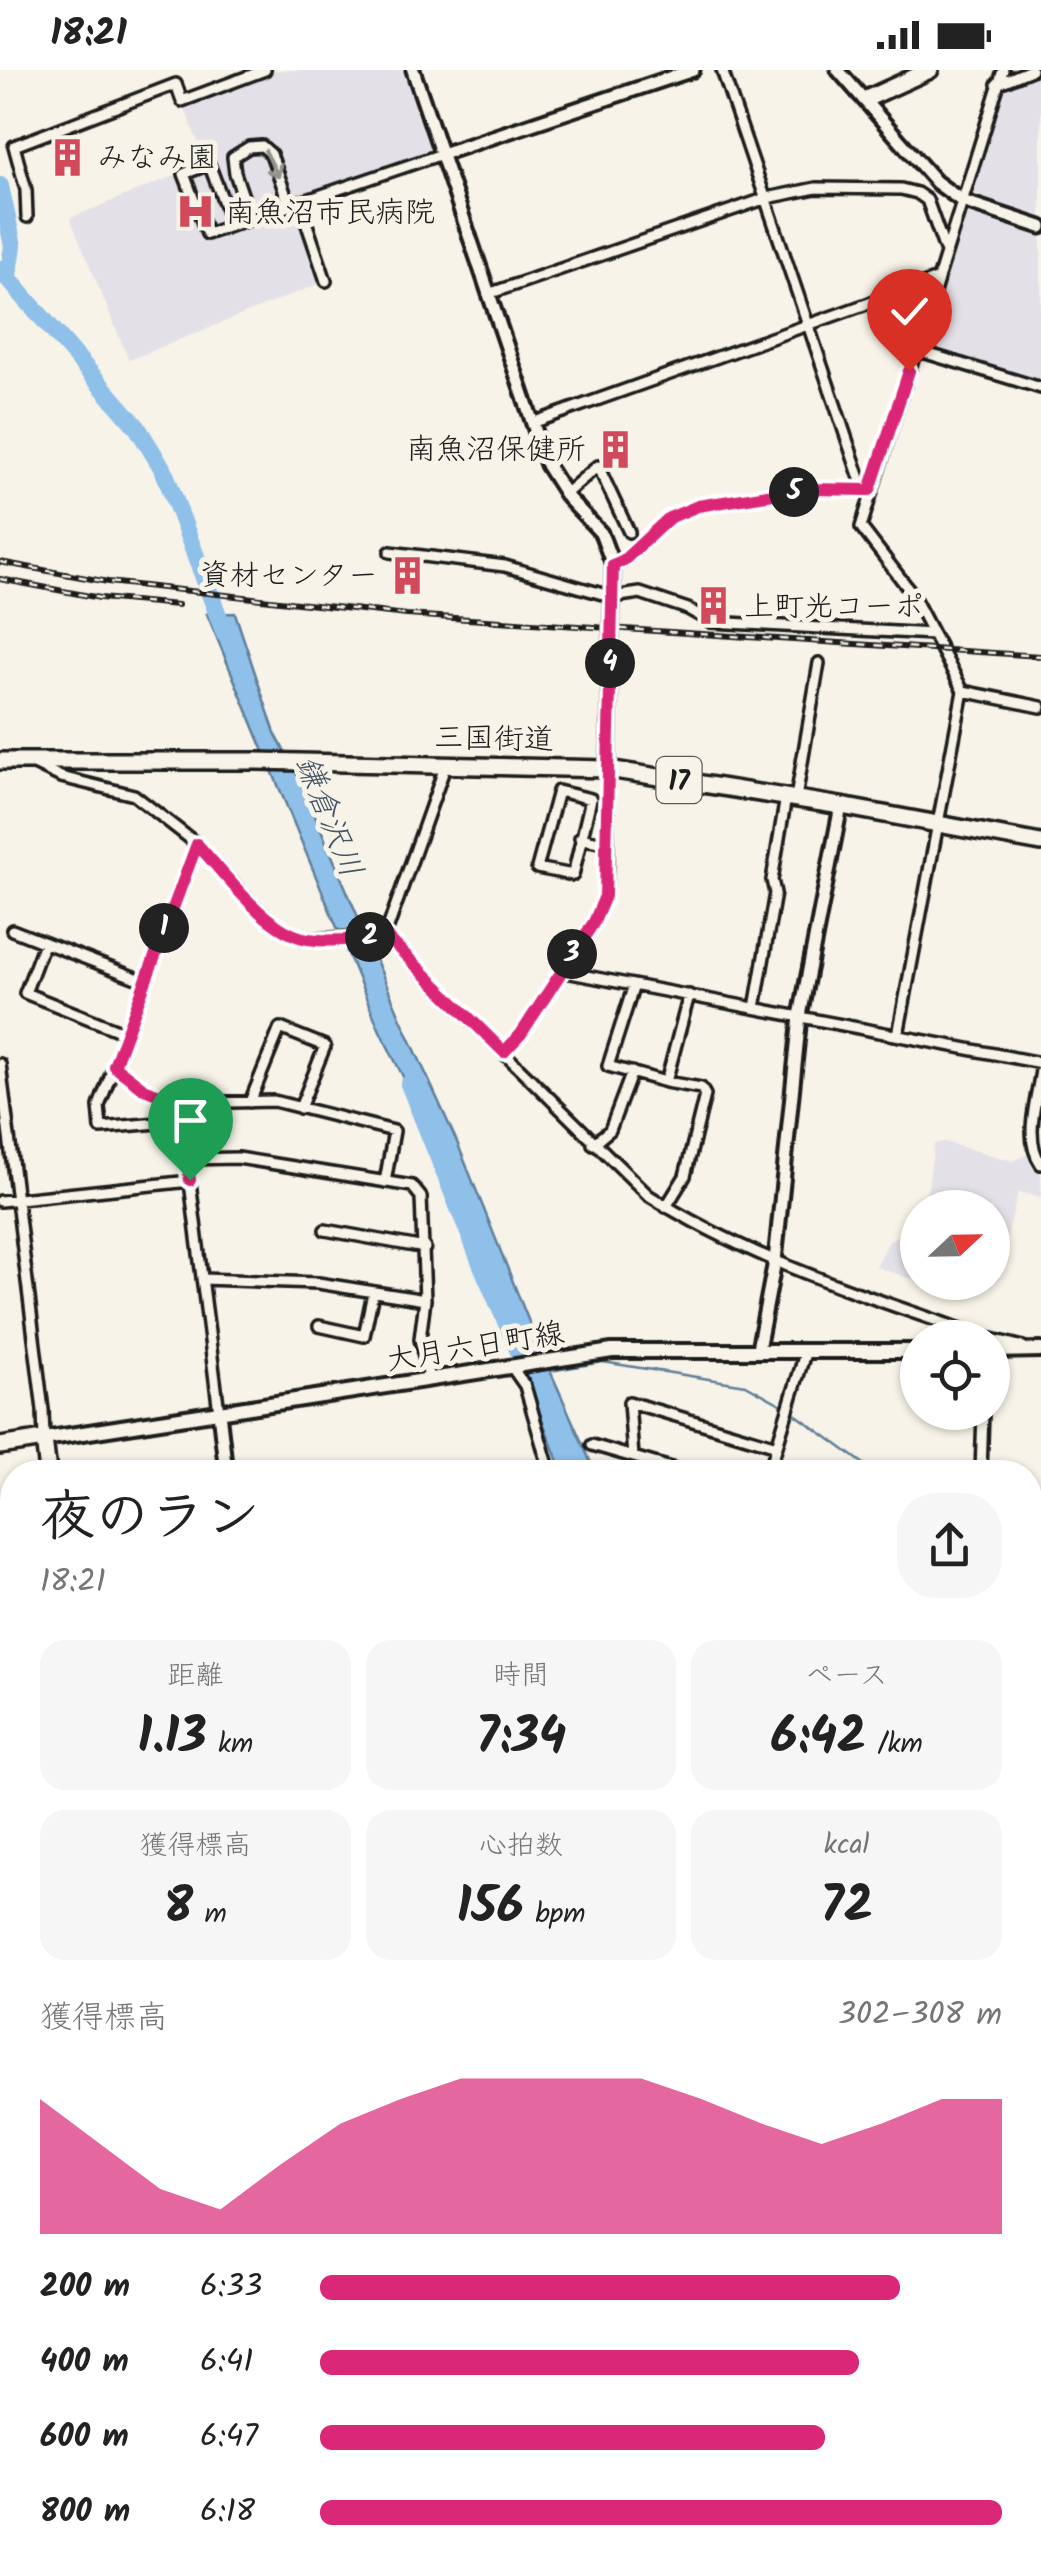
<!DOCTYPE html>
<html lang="ja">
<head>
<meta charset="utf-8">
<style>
  body { margin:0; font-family:Kalam,"Klee One",sans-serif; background:#f6f6f6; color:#222; height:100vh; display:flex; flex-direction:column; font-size:38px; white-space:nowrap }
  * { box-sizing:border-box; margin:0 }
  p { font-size:32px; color:#767676 }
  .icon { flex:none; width:55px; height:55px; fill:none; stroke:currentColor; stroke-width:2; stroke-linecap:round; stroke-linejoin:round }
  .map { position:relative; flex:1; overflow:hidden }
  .side { position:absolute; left:0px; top:1390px; width:1042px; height:1112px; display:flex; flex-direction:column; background:#fff; border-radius:40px 40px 0 0; box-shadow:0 2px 8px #0004 }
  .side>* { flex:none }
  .needle { width:65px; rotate:68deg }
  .controls { position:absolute; left:900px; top:1120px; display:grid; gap:20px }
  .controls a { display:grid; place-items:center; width:110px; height:110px; border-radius:50%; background:#fff; box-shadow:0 2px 8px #0004; font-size:50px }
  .pin { position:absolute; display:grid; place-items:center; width:85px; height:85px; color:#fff; margin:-102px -42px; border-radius:50% 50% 50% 0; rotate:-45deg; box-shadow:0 0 10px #0007 }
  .pin .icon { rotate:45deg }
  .km { position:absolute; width:50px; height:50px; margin:-25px; border-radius:50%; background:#222; color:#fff; font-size:28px; line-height:50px; text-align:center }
  .round { display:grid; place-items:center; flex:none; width:105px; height:105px; border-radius:40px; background:#f6f6f6 }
  .head { display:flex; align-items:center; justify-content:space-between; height:170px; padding:0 40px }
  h1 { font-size:55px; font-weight:800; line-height:75px }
  .metrics { display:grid; grid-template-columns:repeat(3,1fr); gap:15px; height:170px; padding:10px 40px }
  .metrics div { display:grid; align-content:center; border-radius:25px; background:#f6f6f6; text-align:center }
  .metrics b { font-size:50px; font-weight:800 }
  .metrics small { font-size:28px; font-weight:400 }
  .metrics p { font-size:28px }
  .chart { height:280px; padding:20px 40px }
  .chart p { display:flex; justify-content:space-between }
  .chart svg { width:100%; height:180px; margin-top:10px; fill:#db2777; opacity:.7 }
  ul { padding:0 40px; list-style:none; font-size:32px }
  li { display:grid; grid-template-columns:160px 120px 1fr; align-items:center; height:75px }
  li i { height:25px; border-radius:12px; background:#db2777 }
  .status { display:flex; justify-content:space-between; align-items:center; height:70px; padding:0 50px; background:#fff; direction:ltr }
  .status svg { height:28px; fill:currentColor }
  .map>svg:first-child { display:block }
  .built { fill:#e4e0e7 }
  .green { fill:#c1e39c; stroke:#6e805c; stroke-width:2.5 }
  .water { fill:#8ec0ea; stroke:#607e98; stroke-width:2.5 }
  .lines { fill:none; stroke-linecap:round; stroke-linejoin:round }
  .stream { stroke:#607e98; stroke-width:2.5 }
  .river { stroke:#8ec0ea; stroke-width:18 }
  .minor-casing { stroke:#1c1c1c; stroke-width:16 }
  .tertiary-casing { stroke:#1c1c1c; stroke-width:19 }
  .secondary-casing { stroke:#1c1c1c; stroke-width:20 }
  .trunk-casing { stroke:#1c1c1c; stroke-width:22 }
  .minor { stroke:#f7f3e8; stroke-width:9 }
  .tertiary { stroke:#f7f3e8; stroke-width:11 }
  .secondary { stroke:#f7f3e8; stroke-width:12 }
  .trunk { stroke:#f7f3e8; stroke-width:15 }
  .rail-casing { stroke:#1c1c1c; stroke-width:6 }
  .rail { stroke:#f7f3e8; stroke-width:2.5; stroke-dasharray:8; stroke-linecap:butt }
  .oneway { stroke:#94928c }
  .route-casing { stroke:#fff; stroke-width:20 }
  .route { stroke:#db2777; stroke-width:12 }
  .labels { text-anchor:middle; stroke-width:10; stroke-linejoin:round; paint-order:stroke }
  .shield { fill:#f7f3e8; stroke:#5e5c59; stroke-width:2.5 }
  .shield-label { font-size:28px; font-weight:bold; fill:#1c1c1c }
  .poi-label { font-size:30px; fill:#1c1c1c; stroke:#f7f3e8; text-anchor:start }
  .street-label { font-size:30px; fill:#1c1c1c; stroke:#f7f3e8 }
  .water-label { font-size:32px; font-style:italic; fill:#445564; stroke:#f7f3e8 }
</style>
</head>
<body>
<div class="status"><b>18:21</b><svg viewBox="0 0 49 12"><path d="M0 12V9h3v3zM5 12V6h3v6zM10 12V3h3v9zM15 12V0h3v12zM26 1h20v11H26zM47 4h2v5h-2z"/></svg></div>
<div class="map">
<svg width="1041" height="2501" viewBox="0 0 1041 2501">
  <rect width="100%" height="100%" fill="#f7f3e8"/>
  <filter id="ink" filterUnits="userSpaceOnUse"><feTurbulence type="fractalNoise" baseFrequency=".01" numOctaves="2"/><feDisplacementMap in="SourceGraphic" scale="20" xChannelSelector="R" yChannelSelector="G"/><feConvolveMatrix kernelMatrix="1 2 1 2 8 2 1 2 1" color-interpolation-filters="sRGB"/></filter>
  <g filter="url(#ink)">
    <path class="built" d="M265,0h148l29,84 -137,52 21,75 -197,79 -59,-142 136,-55 -24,-62z
      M1031,0h10v318l-125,-38 81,-266z
      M944,1072l69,19 15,-7 13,20v23l-23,-5 -14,57 -11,22 -1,-63 -67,-1 9,-63z
      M917,1151v42l-5,16 -36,-12 13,-26z"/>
    <path class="green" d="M1041,2391v110h-94l-4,-11h87v-96z"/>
    <path class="water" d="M235,543l40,120 26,49 100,237 56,123 76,190 62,140h-33l-29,-76 -14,-57 -79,-189 -60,-119 -173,-417z
      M12,2088v179l-12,8v-180z"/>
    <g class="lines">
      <path class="stream" d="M550,1301l53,-9 143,23 38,21
        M791,1341l84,61
        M1030,2029l11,1
        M1030,2396l11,-3
        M0,2397l12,-6
        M966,2490l4,11"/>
      <path class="river" d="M0,116l13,60 -5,33
        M0,199l137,158 27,44 61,163
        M409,1014l72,179 48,112 13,20
        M0,2032l12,-8"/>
      <defs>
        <path id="minor" d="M722,0l142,420
          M997,14l34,-14
          M299,131l27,80
          M27,147l-1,-27 -12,-44 162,-62 6,17 83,-31
          M250,147l-15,-44 -2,-16 16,-10 13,-1 9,8 18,50
          M232,154l-23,-60 -25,10 23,60 235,-80
          M488,224l279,-96 49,-10 85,1 16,4 10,7 18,50
          M916,280l125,38
          M532,353l405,-144
          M565,424l33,-28 31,66
          M390,482l115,14 108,31 27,-4 48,16 23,13 222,12
          M613,495l11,-4 45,-43 28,-12 108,-17 63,1
          M963,621l78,16
          M36,695l25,12 73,18 63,49 53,58 31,27 24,10 80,-3 263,259c104,66 224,103 339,143
          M558,721l33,8 -18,76 -36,-7z
          M796,728l23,-135
          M580,768l28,6
          M197,774l-83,222 30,23 36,14 94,-2 120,30 -9,51
          M12,860l132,51
          M385,866l61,-172
          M44,873l-19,50 100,40
          M560,901l481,92
          M634,915l-26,81 58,16 35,6 4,7 -20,81 -19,31
          M755,938l20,-115 -3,-13 14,-83
          M898,965l65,-344 -52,-99 -50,-65 142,-457
          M504,983l17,-19 72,-112 12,-26 3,-33v-94
          M0,994l43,346 1,29
          M114,996l-15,40 2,22 80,-7
          M1041,1000c-4,30 -18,69 0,94
          M666,1012l23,-87
          M250,1032l30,-74 45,18 -25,62
          M180,1033l39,309
          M593,1074l17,-14 22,-58
          M187,1089l51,-1 174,28 9,11 4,103 -5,39 9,39
          M0,1131l190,-20
          M325,1160l100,18
          M202,1209l116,4 107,17
          M319,1256l45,10 9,-43
          M992,1269l31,8
          M511,1296l14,20 25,86
          M592,1375l93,27
          M633,1387l-4,-55 148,44
          M769,1402l37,-122
          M981,1402l2,-60
          M1030,1439h11
          M1030,1907l11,2
          M0,1919h12
          M0,1981l12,-9
          M1030,2113l11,5
          M1030,2169l11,-4
          M1030,2333l11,-4
          M0,2447l12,5
          M108,2490l28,11
          M178,2490l1,11
          M656,2490l1,11"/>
        <path id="tertiary" d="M413,0l134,395 21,33 33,35 12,32 -5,204
          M838,0l98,112 26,19 79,26
          M442,84l251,-84
          M758,1279l17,-88 25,-245 41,-210
          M219,1342l7,60"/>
        <path id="secondary" d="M992,1281l49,-1
          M44,1369l568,-88h306
          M0,2384l12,-5"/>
        <path id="trunk" d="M866,29l64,-29
          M0,691h257l351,8 233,37 200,37
          M0,1376l44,-7 4,33
          M1030,2266l11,-5
          M347,2490l4,11
          M458,2501l26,-11"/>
      </defs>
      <use href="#minor" class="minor-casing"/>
      <use href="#tertiary" class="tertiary-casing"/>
      <use href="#secondary" class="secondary-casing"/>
      <use href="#trunk" class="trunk-casing"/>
      <use href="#minor" class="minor"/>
      <use href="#tertiary" class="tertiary"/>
      <use href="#secondary" class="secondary"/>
      <use href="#trunk" class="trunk"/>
      <defs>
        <path id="rail" d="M0,492l108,20 299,33 634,41
          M0,509l100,19 78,7"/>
      </defs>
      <use href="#rail" class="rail-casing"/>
      <use href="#rail" class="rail"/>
    </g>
    <defs><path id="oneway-shaft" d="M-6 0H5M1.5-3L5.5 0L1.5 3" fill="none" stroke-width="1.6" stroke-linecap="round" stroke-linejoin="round" transform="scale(2.5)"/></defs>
    <use class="oneway" href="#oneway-shaft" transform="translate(272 94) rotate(63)"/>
  </g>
  <g class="lines" filter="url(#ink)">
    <defs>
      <path id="route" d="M190,1110l-10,-77 -36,-14 -30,-23 83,-222c27,29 70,89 111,95 25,4 52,-1 78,-3l118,116 17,-18 73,-112 11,-26 8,-331 11,-5 45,-42 29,-12 107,-17 65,1 39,-119"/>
    </defs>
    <use href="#route" class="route-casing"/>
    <use href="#route" class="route"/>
  </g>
  <defs>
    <symbol id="building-bare" viewBox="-9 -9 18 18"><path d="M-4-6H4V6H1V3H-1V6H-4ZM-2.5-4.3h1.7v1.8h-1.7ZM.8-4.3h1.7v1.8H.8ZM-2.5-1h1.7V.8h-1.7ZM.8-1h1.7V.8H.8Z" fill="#d1495b" stroke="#f7f3e8" stroke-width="2.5" paint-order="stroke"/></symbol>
    <symbol id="hospital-bare" viewBox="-9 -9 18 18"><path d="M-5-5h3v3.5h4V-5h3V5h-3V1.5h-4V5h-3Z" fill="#d1495b" stroke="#f7f3e8" stroke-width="2.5" paint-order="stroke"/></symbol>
  </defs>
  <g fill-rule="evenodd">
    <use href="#building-bare" x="40" y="60" width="55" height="55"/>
    <use href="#hospital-bare" x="168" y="114" width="55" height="55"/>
    <use href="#building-bare" x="588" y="352" width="55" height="55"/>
    <use href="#building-bare" x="380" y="478" width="55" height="55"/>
    <use href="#building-bare" x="686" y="508" width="55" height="55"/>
  </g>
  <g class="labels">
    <rect class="shield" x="656.5" y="687" width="45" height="46" rx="8"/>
    <g class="shield-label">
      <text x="679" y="720">17</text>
    </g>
    <g class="poi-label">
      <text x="97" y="97">みなみ園</text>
      <text x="225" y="152">南魚沼市民病院</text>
      <text x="586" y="389" text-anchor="end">南魚沼保健所</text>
      <text x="378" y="515" text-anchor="end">資材センター</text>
      <text x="744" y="546">上町光コーポ</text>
    </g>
    <g class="street-label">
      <text transform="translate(494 668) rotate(1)" y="10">三国街道</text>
      <text transform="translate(475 1276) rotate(-9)" y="10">大月六日町線</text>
    </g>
    <g class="water-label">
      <text transform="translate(330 746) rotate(68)" y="11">鎌倉沢川</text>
    </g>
  </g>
</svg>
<div class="controls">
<a><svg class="needle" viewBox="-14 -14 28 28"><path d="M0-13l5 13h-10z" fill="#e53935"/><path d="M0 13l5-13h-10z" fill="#767676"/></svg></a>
<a><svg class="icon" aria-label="locate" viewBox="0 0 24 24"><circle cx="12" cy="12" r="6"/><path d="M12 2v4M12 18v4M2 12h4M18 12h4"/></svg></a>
</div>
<div class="pin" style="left:190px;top:1110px;background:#1e9e55"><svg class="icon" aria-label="arrive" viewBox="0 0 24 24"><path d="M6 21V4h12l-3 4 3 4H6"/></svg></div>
<div class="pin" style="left:909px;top:301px;background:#d93025"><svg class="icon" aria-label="check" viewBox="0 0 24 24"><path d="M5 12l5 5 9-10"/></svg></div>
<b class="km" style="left:164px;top:858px">1</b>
<b class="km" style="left:370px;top:867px">2</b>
<b class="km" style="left:572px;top:884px">3</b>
<b class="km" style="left:610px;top:593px">4</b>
<b class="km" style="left:794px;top:422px">5</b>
<section class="side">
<div class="head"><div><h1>夜のラン</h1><p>18:21</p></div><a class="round"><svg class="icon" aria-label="share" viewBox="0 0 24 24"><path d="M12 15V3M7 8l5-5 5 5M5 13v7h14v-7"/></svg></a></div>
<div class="metrics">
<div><p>距離</p><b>1.13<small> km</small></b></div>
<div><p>時間</p><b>7:34</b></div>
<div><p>ペース</p><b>6:42<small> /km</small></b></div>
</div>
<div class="metrics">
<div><p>獲得標高</p><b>8<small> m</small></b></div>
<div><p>心拍数</p><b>156<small> bpm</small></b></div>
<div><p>kcal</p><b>72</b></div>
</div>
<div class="chart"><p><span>獲得標高</span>302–308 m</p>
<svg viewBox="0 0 160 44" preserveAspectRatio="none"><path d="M0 44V11L10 22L20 33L30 38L40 27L50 17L60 11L70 6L80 6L90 6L100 6L110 11L120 17L130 22L140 17L150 11L160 11V44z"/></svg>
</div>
<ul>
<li><b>200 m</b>6:33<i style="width:85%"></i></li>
<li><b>400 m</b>6:41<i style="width:79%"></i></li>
<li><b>600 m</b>6:47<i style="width:74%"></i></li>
<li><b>800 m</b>6:18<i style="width:100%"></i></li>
</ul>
</section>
</div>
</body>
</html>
